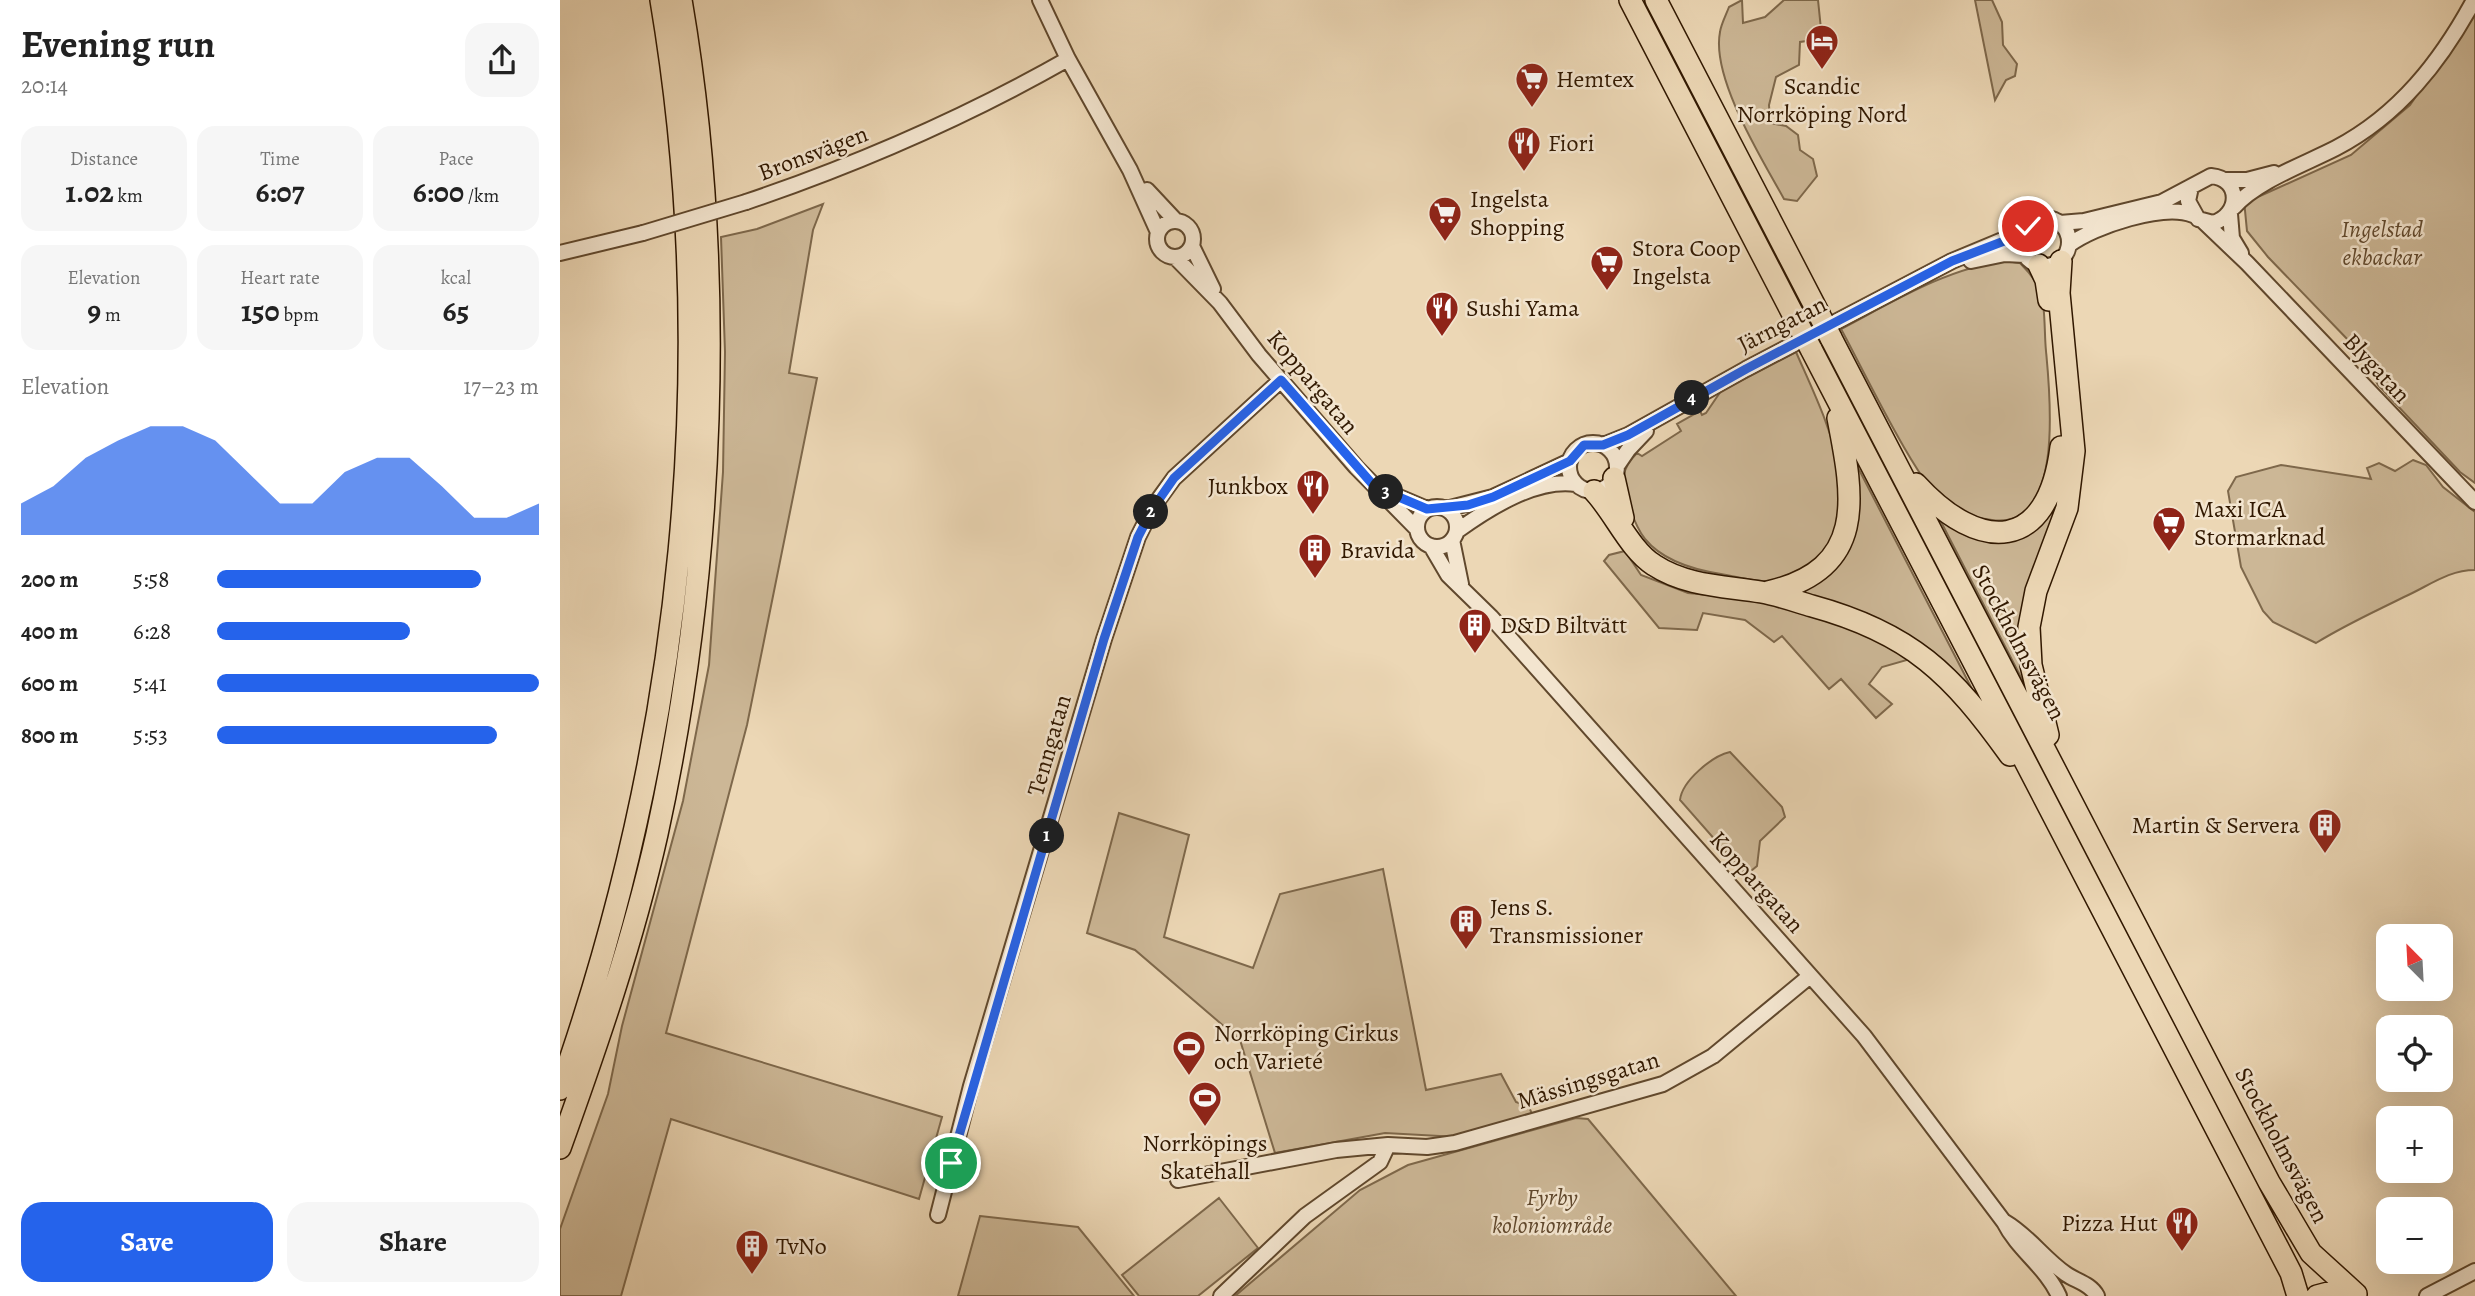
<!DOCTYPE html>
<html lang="en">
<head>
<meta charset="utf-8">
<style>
  body { margin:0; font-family:Alegreya,serif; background:#f6f6f6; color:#222; height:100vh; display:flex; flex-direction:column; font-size:26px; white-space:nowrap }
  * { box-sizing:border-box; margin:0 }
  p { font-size:23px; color:#767676 }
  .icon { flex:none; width:38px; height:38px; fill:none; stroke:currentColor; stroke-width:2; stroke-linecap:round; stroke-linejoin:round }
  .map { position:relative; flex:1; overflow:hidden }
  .side { display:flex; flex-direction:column; background:#fff; width:560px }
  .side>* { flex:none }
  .needle { width:46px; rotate:336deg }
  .fabs { position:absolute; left:1816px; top:924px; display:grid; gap:14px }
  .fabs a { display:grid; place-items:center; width:77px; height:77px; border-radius:14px; background:#fff; box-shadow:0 7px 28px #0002; font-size:35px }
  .pin { position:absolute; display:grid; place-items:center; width:60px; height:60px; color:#fff; margin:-30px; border:4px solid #fff; border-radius:50%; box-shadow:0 2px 7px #0007 }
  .km { position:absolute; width:35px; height:35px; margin:-18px; border-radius:50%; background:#222; color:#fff; font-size:19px; line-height:35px; text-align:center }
  .round { display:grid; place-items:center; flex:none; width:74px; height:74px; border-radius:21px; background:#f6f6f6 }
  .headline { display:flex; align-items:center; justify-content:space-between; height:119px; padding:0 21px }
  h1 { font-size:38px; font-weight:700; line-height:52px }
  .figures { display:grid; grid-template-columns:repeat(3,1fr); gap:10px; height:119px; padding:7px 21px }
  .figures div { display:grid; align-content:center; border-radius:18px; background:#f6f6f6; text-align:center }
  .figures b { font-size:30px; font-weight:700 }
  .figures small { font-size:19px; font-weight:400 }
  .figures p { font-size:19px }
  .chart { height:196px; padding:14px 21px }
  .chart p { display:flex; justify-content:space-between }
  .chart svg { width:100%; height:126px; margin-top:7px; fill:#2563eb; opacity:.7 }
  .action { display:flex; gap:14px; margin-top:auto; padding:14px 21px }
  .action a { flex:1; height:80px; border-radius:21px; background:#2563eb; color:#fff; font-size:28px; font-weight:700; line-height:80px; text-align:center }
  .action a+a { background:#f6f6f6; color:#222 }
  ul { padding:0 21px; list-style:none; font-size:23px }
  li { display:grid; grid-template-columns:112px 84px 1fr; align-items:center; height:52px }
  li i { height:18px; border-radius:9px; background:#2563eb }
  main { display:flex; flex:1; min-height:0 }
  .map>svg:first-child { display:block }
  .green { fill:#ccb796; stroke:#7e684b; stroke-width:2 }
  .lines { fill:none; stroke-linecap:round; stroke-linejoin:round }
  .minor-casing { stroke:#60482d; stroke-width:18 }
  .highway-casing { stroke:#311800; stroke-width:24 }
  .minor { stroke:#f3e5cf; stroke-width:14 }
  .highway { stroke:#ecd7b5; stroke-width:21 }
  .minor-bridge-casing { stroke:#60482d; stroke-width:18; stroke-linecap:butt }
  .highway-bridge-casing { stroke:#311800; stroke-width:24; stroke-linecap:butt }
  .minor-bridge { stroke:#f3e5cf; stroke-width:14 }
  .highway-bridge { stroke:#ecd7b5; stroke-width:21 }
  .route-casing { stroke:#fff; stroke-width:14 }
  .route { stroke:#2563eb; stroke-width:9 }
  .labels { text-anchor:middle; stroke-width:5; stroke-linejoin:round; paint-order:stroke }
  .poi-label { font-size:24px; fill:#311800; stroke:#f3e5cf; text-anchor:start }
  .street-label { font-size:24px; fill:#311800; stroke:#f3e5cf }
  .park-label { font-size:24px; font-style:italic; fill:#60482d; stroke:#f3e5cf }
</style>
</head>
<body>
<main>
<section class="side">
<div class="headline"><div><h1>Evening run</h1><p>20:14</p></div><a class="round"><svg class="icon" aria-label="share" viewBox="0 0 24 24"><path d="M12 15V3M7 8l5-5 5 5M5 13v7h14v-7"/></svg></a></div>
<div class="figures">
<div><p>Distance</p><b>1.02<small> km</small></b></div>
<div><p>Time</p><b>6:07</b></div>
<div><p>Pace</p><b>6:00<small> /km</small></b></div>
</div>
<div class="figures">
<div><p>Elevation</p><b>9<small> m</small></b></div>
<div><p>Heart rate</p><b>150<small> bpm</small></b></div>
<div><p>kcal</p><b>65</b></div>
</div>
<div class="chart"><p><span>Elevation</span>17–23 m</p>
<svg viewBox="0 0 160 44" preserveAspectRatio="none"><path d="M0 44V33L10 27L20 17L30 11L40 6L50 6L60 11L70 22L80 33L90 33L100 22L110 17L120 17L130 27L140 38L150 38L160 33V44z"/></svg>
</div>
<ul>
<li><b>200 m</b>5:58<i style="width:82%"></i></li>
<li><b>400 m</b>6:28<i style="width:60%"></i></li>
<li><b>600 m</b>5:41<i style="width:100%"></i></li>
<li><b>800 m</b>5:53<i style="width:87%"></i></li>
</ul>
<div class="action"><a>Save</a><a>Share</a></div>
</section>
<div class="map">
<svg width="1915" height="1296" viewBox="0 0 1915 1296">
  <rect width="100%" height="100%" fill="#ecd7b5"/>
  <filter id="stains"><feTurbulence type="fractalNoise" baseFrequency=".00286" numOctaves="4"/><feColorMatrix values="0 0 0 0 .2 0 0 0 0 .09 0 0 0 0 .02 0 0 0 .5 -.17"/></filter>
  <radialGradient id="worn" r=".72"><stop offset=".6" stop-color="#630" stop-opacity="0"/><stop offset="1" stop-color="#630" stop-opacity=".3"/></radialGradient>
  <path class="green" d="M1182,0l1,23 22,-6 19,-17h34l4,39 -22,3 -1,23 -23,12 -7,28 1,18 16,3 12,9 2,15 13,9 4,17 -20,25 -13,-2c-22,-40 -73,-121 -64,-167 1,-8 6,-17 9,-25z
    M1415,0h17l10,22 1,23 14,19 -2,12 -9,4 -11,20z
    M1915,11v472l-15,-11 -82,-87 -12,-23 -16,-20 -82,-85 -21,-26 -3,-31 16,-4 91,-41 59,-50z
    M263,204l-10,26 -24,143 28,5 -70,347 -81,308 276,84 -23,82 -248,-80 -50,177h-61v-67l48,-135 14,-68 61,-225 26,-136 14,-193 2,-120 -4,-115 36,-8z
    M1445,261l15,2c7,7 14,15 19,25 7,17 5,44 7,63 4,43 19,179 -54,169 -16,-2 -32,-5 -45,-14 -29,-20 -86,-141 -106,-177 50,-26 106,-61 164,-68z
    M1236,352c17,39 36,77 44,120 7,38 -6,96 -50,107 -23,6 -46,-1 -69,-5 -26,-4 -58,-13 -76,-35 -9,-11 -13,-25 -18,-38 -7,-20 -5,-33 10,-48l5,3 39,-25 -4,-7 23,-13 2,4 4,-2 15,-22z
    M1291,454l122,237c-12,-7 -19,-22 -30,-31 -50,-40 -91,-52 -152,-66l39,-23z
    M1853,460l13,5 17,22 32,25v58c-27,0 -46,16 -71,27 -32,16 -57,27 -88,46l-43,-21 -10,-11 -22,-44 -13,-76 8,-14 45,-12 90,14 -4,-11 12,-5 16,8z
    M1503,470l-35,221 -90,-175c24,16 43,30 73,24z
    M1065,551l16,24 47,18 81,8 91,25 50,28 -3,6 -25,7 -13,17 23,20 -16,14 -35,-39 -12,10 -47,-53 -8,6 -29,-22 -42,-7 -6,17 -38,-2 -55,-67 5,-6z
    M1170,752l52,55 3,10 -25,24 -3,25 -11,9 -66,-75c2,-19 32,-44 50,-48z
    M559,813l70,22 -25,102 89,31 27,-74 103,-25 43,221 75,-16 15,28 13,5 4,9 -75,21 -73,-4 -110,20 -35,-113 -105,-90 -48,-17z
    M1016,1118l12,1 148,177h-501l125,-106 48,-25z
    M659,1198l39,50 -60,48h-59l-17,-21z
    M420,1216l98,11 56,69h-176z"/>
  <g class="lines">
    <defs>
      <path id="minor" d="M480,0l28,59 62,111 28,62
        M1664,180h23l27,-7
        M587,190l29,31
        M186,202c112,-38 220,-85 322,-143
        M1674,207c23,-26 71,-43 102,-59 63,-33 105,-87 138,-148
        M1670,214l2,24 9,15
        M1461 242a24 24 0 1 1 48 0a24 24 0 1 1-48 0Z
        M597 239a18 18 0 1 1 36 0a18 18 0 1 1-36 0Z
        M1644,222l43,41 228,239
        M1500,223l24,-2 78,-19 49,-26c31,3 29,39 2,47l-15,-4 -10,-18 3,-14
        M1509,245c25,-19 95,-42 124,-30
        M632,246l21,43
        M0,253l83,-20
        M616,258l44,45 39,52 97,112 61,62
        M1411,261l34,-7 20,1
        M1009 467a24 24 0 1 1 48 0a24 24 0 1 1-48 0Z
        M1043,445l25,-10 118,-66 206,-108 72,-30
        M1057,466l11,-16 18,-19
        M820,489l47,20
        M857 527a20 20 0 1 1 40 0a20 20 0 1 1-40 0Z
        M886,509l47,-12 77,-36
        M897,531c32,-23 79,-53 119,-47
        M892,540l9,44
        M871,546l17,29 43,42 373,419 140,186c14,28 42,45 55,74
        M618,1180l158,-30 52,-5
        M378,1215l33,-129 133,-447 34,-102 15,-30 21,-29 107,-98
        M1445,1222c24,14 38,36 61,52 10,7 25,10 31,22
        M661,1296l84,-80 75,-54 8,-17 39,2 28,-4 208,-59 50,-28 97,-80
        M1867,1296l48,-25"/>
      <path id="highway" d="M1070,0l168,324
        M1096,0l163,314
        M1479,265l7,15 3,20
        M1271,338l438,844 42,71 45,41
        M1251,349l480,924 7,23
        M1054,478l9,40
        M1356,484c64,70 132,69 145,-37
        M1034,491c20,21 36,59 60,74 32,21 70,21 107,27 17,3 34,9 51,14 99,27 140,68 198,149
        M1208,592c99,-23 86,-93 70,-174
        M1488,735l-17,-70 -2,-38 7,-36 31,-83 7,-57 -15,-158 2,-32
        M0,1089c122,-347 162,-725 101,-1089
        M0,1148c37,-103 73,-207 97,-314 58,-266 70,-565 24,-834
        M1757,1296l19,-5 20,3"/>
    </defs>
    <use href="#minor" class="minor-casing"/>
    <use href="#highway" class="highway-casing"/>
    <use href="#minor" class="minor"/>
    <use href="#highway" class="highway"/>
    <defs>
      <path id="minor-bridge" d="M83,233l103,-31"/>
      <path id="highway-bridge" d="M1259,314l12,24
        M1238,324l13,25"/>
    </defs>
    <use href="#minor-bridge" class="minor-bridge-casing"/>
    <use href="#highway-bridge" class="highway-bridge-casing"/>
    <use href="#minor-bridge" class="minor-bridge"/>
    <use href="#highway-bridge" class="highway-bridge"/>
  </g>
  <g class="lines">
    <defs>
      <path id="route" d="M391,1163l153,-524 34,-102 15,-29 21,-30 107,-98 94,107 52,22 41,-4 25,-8 77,-36 14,-16h19l25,-10 118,-66 206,-108 60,-23 16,-12"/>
    </defs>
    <use href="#route" class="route-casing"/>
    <use href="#route" class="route"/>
  </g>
  <defs>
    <symbol id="hotel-pin" viewBox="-11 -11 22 30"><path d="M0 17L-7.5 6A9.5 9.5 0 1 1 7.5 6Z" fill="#8f2418" stroke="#f3e5cf"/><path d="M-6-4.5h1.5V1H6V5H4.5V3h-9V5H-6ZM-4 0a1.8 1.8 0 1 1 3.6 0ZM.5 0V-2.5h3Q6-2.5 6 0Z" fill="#fff"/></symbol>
    <symbol id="supermarket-pin" viewBox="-11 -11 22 30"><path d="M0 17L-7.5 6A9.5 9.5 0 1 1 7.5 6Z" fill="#8f2418" stroke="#f3e5cf"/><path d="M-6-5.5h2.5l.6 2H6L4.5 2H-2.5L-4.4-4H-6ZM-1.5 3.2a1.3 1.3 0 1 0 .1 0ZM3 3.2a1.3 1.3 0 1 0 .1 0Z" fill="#fff"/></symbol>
    <symbol id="restaurant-pin" viewBox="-11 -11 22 30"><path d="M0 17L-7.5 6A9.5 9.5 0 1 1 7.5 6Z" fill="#8f2418" stroke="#f3e5cf"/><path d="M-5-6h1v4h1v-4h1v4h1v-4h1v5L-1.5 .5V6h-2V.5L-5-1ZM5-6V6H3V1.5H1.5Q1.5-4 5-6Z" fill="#fff"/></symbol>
    <symbol id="building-pin" viewBox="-11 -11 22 30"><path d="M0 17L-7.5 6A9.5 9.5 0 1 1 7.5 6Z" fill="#8f2418" stroke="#f3e5cf"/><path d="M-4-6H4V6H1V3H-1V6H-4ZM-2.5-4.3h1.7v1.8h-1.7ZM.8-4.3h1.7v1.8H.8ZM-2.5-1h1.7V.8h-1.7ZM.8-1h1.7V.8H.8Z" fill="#fff"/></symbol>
    <symbol id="stadium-pin" viewBox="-11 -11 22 30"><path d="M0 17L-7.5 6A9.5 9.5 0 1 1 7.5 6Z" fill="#8f2418" stroke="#f3e5cf"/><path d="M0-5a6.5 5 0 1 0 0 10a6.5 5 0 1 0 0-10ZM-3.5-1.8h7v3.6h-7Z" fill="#fff"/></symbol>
  </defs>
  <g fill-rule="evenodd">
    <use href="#hotel-pin" x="1243" y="22" width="38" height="52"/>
    <use href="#supermarket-pin" x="953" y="60" width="38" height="52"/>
    <use href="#restaurant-pin" x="945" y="124" width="38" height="52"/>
    <use href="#supermarket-pin" x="866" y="194" width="38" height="52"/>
    <use href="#supermarket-pin" x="1028" y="243" width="38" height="52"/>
    <use href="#restaurant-pin" x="863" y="289" width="38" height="52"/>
    <use href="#restaurant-pin" x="734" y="467" width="38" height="52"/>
    <use href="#supermarket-pin" x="1590" y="504" width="38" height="52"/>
    <use href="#building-pin" x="736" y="531" width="38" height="52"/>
    <use href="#building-pin" x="896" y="606" width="38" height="52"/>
    <use href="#building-pin" x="1746" y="806" width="38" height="52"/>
    <use href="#building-pin" x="887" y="902" width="38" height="52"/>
    <use href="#stadium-pin" x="610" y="1028" width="38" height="52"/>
    <use href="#stadium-pin" x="626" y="1079" width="38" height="52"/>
    <use href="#restaurant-pin" x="1603" y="1204" width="38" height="52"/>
    <use href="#building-pin" x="173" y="1227" width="38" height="52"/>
  </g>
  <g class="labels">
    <g class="poi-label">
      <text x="996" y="87">Hemtex</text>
      <text x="1262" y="94" text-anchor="middle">Scandic<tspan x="1262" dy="28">Norrköping Nord</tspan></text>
      <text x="988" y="151">Fiori</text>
      <text x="910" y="207">Ingelsta<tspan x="910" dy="28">Shopping</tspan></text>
      <text x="1072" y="256">Stora Coop<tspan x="1072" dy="28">Ingelsta</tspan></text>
      <text x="906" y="316">Sushi Yama</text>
      <text x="728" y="494" text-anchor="end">Junkbox</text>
      <text x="1634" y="517">Maxi ICA<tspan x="1634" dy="28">Stormarknad</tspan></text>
      <text x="780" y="558">Bravida</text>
      <text x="940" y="633">D&amp;D Biltvätt</text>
      <text x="1740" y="833" text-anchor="end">Martin &amp; Servera</text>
      <text x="930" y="915">Jens S.<tspan x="930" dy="28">Transmissioner</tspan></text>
      <text x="654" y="1041">Norrköping Cirkus<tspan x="654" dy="28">och Varieté</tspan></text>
      <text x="645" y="1151" text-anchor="middle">Norrköpings<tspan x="645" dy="28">Skatehall</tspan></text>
      <text x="1598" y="1231" text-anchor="end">Pizza Hut</text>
      <text x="216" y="1254">TvNo</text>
    </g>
    <g class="street-label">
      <text transform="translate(253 153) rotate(-21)" y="8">Bronsvägen</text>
      <text transform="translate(1222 324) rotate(-27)" y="8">Järngatan</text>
      <text transform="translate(1817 368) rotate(47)" y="8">Blygatan</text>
      <text transform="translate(753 382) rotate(50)" y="8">Koppargatan</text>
      <text transform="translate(1459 642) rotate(62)" y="8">Stockholmsvägen</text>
      <text transform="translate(489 745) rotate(-74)" y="8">Tenngatan</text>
      <text transform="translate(1197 882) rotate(48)" y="8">Koppargatan</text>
      <text transform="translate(1028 1080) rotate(-17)" y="8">Mässingsgatan</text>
      <text transform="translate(1722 1145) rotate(62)" y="8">Stockholmsvägen</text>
    </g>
    <g class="park-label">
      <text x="1822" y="237">Ingelstad<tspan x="1822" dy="28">ekbackar</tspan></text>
      <text x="992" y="1205">Fyrby<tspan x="992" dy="28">koloniområde</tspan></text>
    </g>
  </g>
  <rect width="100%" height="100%" filter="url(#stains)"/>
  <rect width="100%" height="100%" fill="url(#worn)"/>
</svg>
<div class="fabs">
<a><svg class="needle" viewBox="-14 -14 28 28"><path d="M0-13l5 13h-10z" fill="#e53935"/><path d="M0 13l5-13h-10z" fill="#767676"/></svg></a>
<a><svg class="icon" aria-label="locate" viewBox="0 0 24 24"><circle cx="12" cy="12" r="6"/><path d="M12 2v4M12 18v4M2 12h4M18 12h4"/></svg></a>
<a>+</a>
<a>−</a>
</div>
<div class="pin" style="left:391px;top:1163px;background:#1e9e55"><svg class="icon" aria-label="arrive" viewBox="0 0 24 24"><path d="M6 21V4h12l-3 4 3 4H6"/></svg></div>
<div class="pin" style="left:1468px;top:226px;background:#d93025"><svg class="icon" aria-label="check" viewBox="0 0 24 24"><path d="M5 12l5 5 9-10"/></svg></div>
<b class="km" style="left:487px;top:836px">1</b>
<b class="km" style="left:591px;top:512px">2</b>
<b class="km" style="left:826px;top:492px">3</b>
<b class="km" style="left:1132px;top:398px">4</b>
</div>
</main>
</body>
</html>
